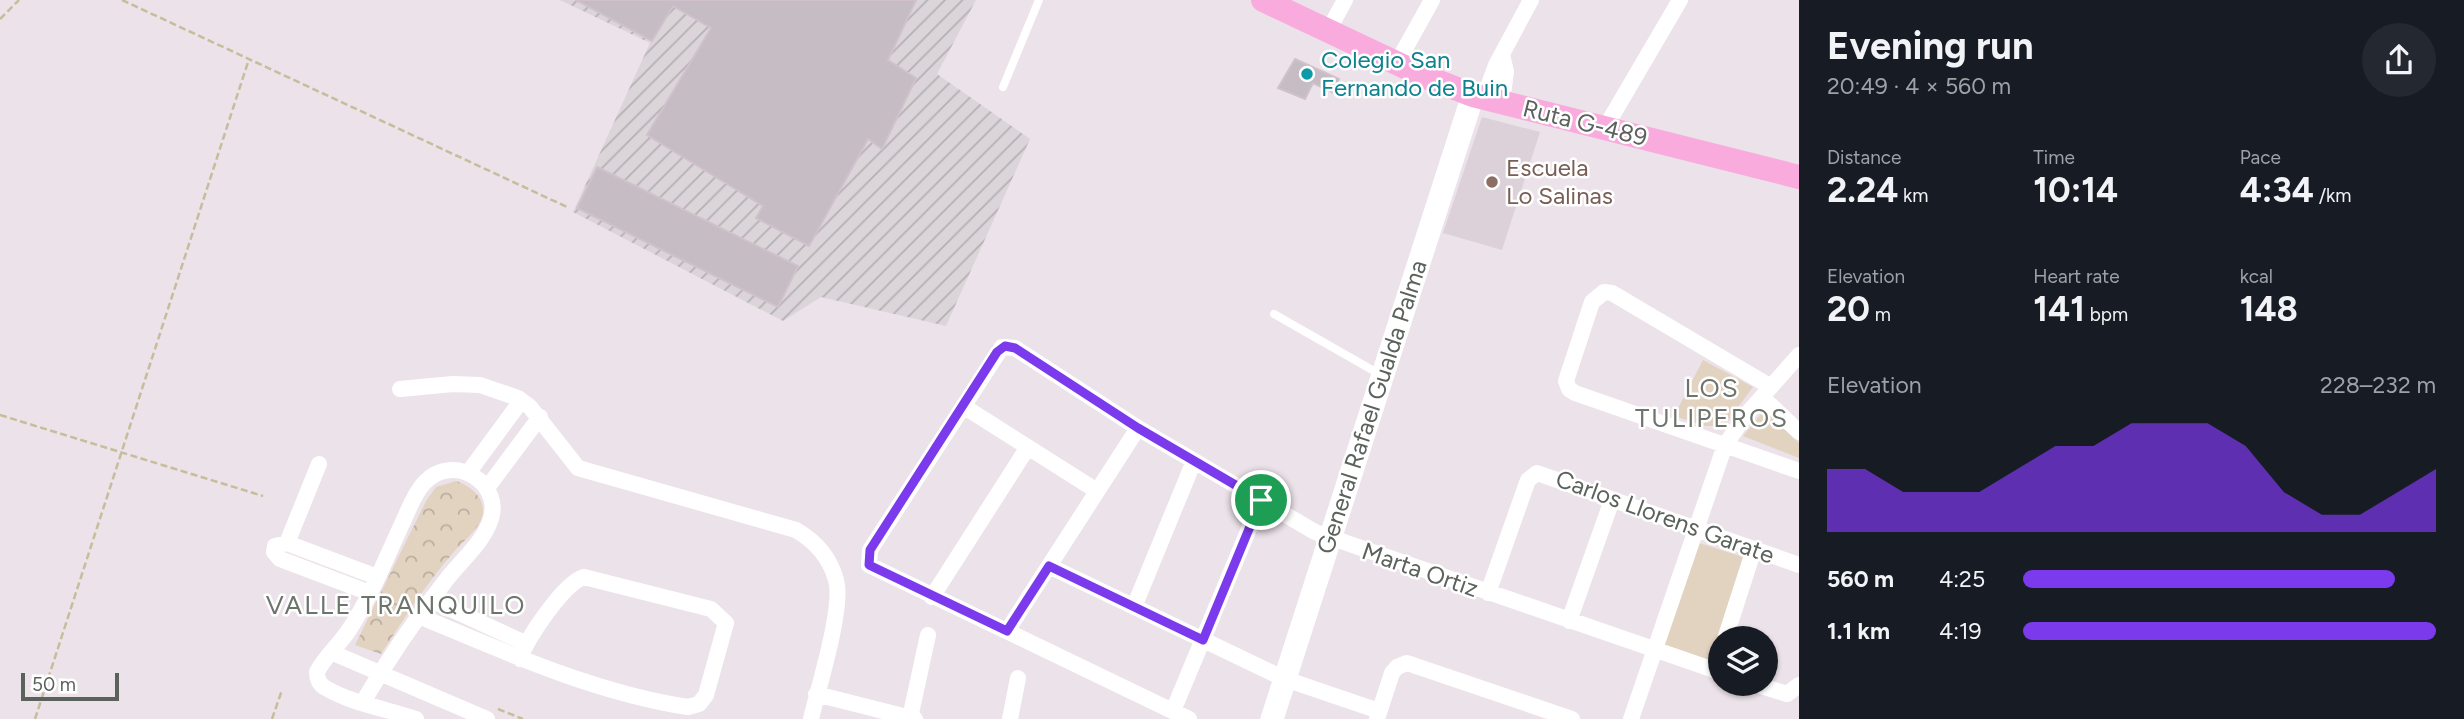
<!DOCTYPE html>
<html lang="en">
<head>
<meta charset="utf-8">
<style>
  body { margin:0; font-family:Figtree,sans-serif; background:#242831; color:#f1f3f6; height:100vh; display:flex; flex-direction:column; font-size:26px; white-space:nowrap }
  * { box-sizing:border-box; margin:0 }
  p { font-size:23px; color:#9ea1a6 }
  .icon { flex:none; width:38px; height:38px; fill:none; stroke:currentColor; stroke-width:2; stroke-linecap:round; stroke-linejoin:round }
  .map { position:relative; flex:1; overflow:hidden }
  .details { display:flex; flex-direction:column; background:#171b24; width:665px }
  .details>* { flex:none }
  .controls { position:absolute; left:1708px; top:626px; display:grid; gap:14px }
  .controls a { display:grid; place-items:center; width:70px; height:70px; border-radius:50%; background:#171b24; box-shadow:0 2px 5px #0004; font-size:35px }
  .scale { position:absolute; left:21px; bottom:18px; width:98px; box-sizing:border-box; padding-left:7px; border:4px solid #5b625b; border-top:0; font-size:19px; line-height:24px; white-space:nowrap; color:#5b625b; -webkit-text-stroke:5px #fff; paint-order:stroke }
  .pin { position:absolute; display:grid; place-items:center; width:60px; height:60px; color:#fff; margin:-30px; border:4px solid #fff; border-radius:50%; box-shadow:0 2px 7px #0007 }
  .round { display:grid; place-items:center; flex:none; width:74px; height:74px; border-radius:37px; background:#242831 }
  .headline { display:flex; align-items:center; justify-content:space-between; height:119px; padding:0 28px }
  h1 { font-size:38px; font-weight:700; line-height:52px }
  .figures { display:grid; grid-template-columns:repeat(3,1fr); gap:10px; height:119px; padding:7px 28px }
  .figures div { display:grid; align-content:center }
  .figures b { font-size:35px; font-weight:700 }
  .figures small { font-size:19px; font-weight:400 }
  .figures p { font-size:19px }
  .chart { height:196px; padding:14px 28px }
  .chart p { display:flex; justify-content:space-between }
  .chart svg { width:100%; height:126px; margin-top:7px; fill:#7c3aed; opacity:.7 }
  ul { padding:0 28px; list-style:none; font-size:23px }
  li { display:grid; grid-template-columns:112px 84px 1fr; align-items:center; height:52px }
  li i { height:18px; border-radius:9px; background:#7c3aed }
  main { display:flex; flex:1; min-height:0 }
  .map>svg:first-child { display:block }
  .industrial { fill:url(#industrial-furrows) }
  .education { fill:#dcd1d9 }
  .grass { fill:#e2d2c0 }
  .park { fill:url(#park-crowns) }
  .building { fill:#c5bdc3; stroke:#d0c1cd; stroke-width:2 }
  .lines { fill:none; stroke-linecap:round; stroke-linejoin:round }
  .path { stroke:#c5bd9c; stroke-width:2.5; stroke-dasharray:7 3.5; stroke-linecap:butt }
  .lane { stroke:#fff; stroke-width:8 }
  .street { stroke:#fff; stroke-width:16 }
  .secondary { stroke:#fff; stroke-width:23 }
  .primary { stroke:#f9abde; stroke-width:24 }
  .route-casing { stroke:#fff; stroke-width:14 }
  .route { stroke:#7c3aed; stroke-width:9 }
  .culture-dot { fill:#0f9aa8; stroke:#fff; stroke-width:2.5 }
  .education-dot { fill:#8d6e63; stroke:#fff; stroke-width:2.5 }
  .labels { text-anchor:middle; stroke-width:5; stroke-linejoin:round; paint-order:stroke }
  .culture-label { font-size:24px; fill:#0d838f; stroke:#fff; text-anchor:start }
  .street-label { font-size:24px; fill:#5b625b; stroke:#fff }
  .education-label { font-size:24px; fill:#785e54; stroke:#fff; text-anchor:start }
  .neighbourhood-label { font-size:26px; letter-spacing:2px; fill:#6c746c; stroke:#fff }
</style>
</head>
<body>
<main>
<div class="map">
<svg width="1799" height="719" viewBox="0 0 1799 719">
  <defs>
    <pattern id="industrial-furrows" width="10" height="10" patternUnits="userSpaceOnUse" patternTransform="scale(1.75)"><rect width="10" height="10" fill="#dbd5d9"/><path d="M-1 1l2-2M0 10L10 0M9 11l2-2" fill="none" stroke="#b5b0b3"/></pattern>
    <pattern id="park-crowns" width="20" height="18" patternUnits="userSpaceOnUse" patternTransform="scale(1.75)"><rect width="20" height="18" fill="#e2d2c0"/><path d="M2 6a3 3 0 1 1 6 0M12 15a3 3 0 1 1 6 0" fill="none" stroke="#baae9f"/></pattern>
  </defs>
  <rect width="100%" height="100%" fill="#ece2e9"/>
  <path class="industrial" d="M560,0h416l-39,74 93,65 -84,187 -125,-29 -38,24 -210,-109 77,-169z"/>
  <path class="education" d="M1482,117l58,15 -38,118 -59,-17z"/>
  <path class="grass" d="M1703,360l50,27 -29,39h-19l-31,-10z
    M1765,409l34,34v15l-56,-22z
    M1699,543l47,15 -36,103 -47,-14z"/>
  <path class="park" d="M456,481c16,5 33,20 25,39 -5,12 -20,23 -28,33 -27,31 -50,67 -72,101l-26,-9 71,-144 10,-14z"/>
  <path class="building" d="M576,0h340l-28,60 28,18 -34,71 -14,-10 -59,107 -53,-28 7,-12 -116,-71 64,-107 -38,-22 -21,35z
    M1295,59l44,20 -5,14 -21,-10 -8,16 -27,-11z
    M597,167l201,99 -20,41 -201,-99z"/>
  <g class="lines">
    <path class="path" d="M122,0l445,207
      M0,19l19,-19
      M0,415l263,81
      M498,709l25,10
      M35,719l214,-660
      M272,719l10,-29"/>
    <path class="lane" d="M1003,87l36,-87
      M1274,314l107,61"/>
    <path class="street" d="M1328,31l17,-31
      M1502,54l4,18 -4,30
      M1397,63l35,-63
      M1484,98l12,-33 35,-65
      M1605,128l75,-128
      M1771,387l-159,-94 -8,-1 -12,10 -26,79 3,8 6,4 224,78
      M400,389l53,-5 27,1 38,13 12,9 48,61 218,62c19,11 34,28 40,50 8,27 -18,108 -25,139
      M1762,397l37,35
      M963,406l134,85
      M468,473l53,-72
      M487,488l53,-71
      M287,543l32,-79
      M1049,566l236,113 94,32
      M370,593l-90,-34 -6,-7 1,-6 12,-3 90,34
      M1488,593l40,-113 9,-7 262,92
      M932,597l96,-150
      M431,600l94,43
      M1134,607l60,-146
      M419,616c86,36 176,77 269,91l11,-3 7,-9 20,-72 -15,-14 -127,-32c-20,6 -58,62 -64,82
      M1569,621l43,-121
      M1007,631l131,-203
      M1725,639l29,-90
      M333,653l154,66
      M1715,670l5,-17
      M1755,684l32,10 12,-9
      M816,694l99,25
      M363,702c25,-43 53,-84 84,-123 13,-17 34,-35 42,-55 18,-40 -36,-73 -65,-41 -11,12 -16,29 -23,43 -16,35 -31,72 -52,104 -9,14 -25,27 -32,42 0,6 1,11 7,15 26,16 63,22 92,32
      M1173,711l88,-211
      M910,718l18,-83
      M1010,719l8,-41
      M1189,719l-320,-154 1,-15 132,-203 13,1 123,80 177,104 405,140
      M1377,719l15,-46 5,-6 10,-4 165,56
      M1631,719l94,-274 21,-30 53,-60"/>
    <path class="secondary" d="M1272,719l201,-624"/>
    <path class="primary" d="M1263,0l165,78 45,17 326,82"/>
  </g>
  <g class="lines">
    <defs>
      <path id="route" d="M1005,346l10,2 123,80 123,72 -58,140 -154,-74 -42,65 -138,-66 1,-15 127,-198z"/>
    </defs>
    <use href="#route" class="route-casing"/>
    <use href="#route" class="route"/>
  </g>
  <circle class="culture-dot" cx="1307" cy="74" r="7"/>
  <circle class="education-dot" cx="1492" cy="182" r="7"/>
  <g class="labels">
    <g class="culture-label">
      <text x="1321" y="68">Colegio San<tspan x="1321" dy="28">Fernando de Buin</tspan></text>
    </g>
    <g class="street-label">
      <text transform="translate(1585 123) rotate(14)" y="8">Ruta G-489</text>
      <text transform="translate(1372 407) rotate(-72)" y="8">General Rafael Gualda Palma</text>
      <text transform="translate(1665 517) rotate(20)" y="8">Carlos Llorens Garate</text>
      <text transform="translate(1420 570) rotate(19)" y="8">Marta Ortiz</text>
    </g>
    <g class="education-label">
      <text x="1506" y="176">Escuela<tspan x="1506" dy="28">Lo Salinas</tspan></text>
    </g>
    <g class="neighbourhood-label">
      <text x="1712" y="397">LOS<tspan x="1712" dy="30">TULIPEROS</tspan></text>
      <text x="396" y="614">VALLE TRANQUILO</text>
    </g>
  </g>
</svg>
<div class="controls">
<a><svg class="icon" aria-label="layers" viewBox="0 0 24 24"><path d="M12 4l9 5-9 5-9-5zM3 14l9 5 9-5"/></svg></a>
</div>
<div class="scale">50 m</div>
<div class="pin" style="left:1261px;top:500px;background:#1e9e55"><svg class="icon" aria-label="arrive" viewBox="0 0 24 24"><path d="M6 21V4h12l-3 4 3 4H6"/></svg></div>
</div>
<section class="details">
<div class="headline"><div><h1>Evening run</h1><p>20:49 · 4 × 560 m</p></div><a class="round"><svg class="icon" aria-label="share" viewBox="0 0 24 24"><path d="M12 15V3M7 8l5-5 5 5M5 13v7h14v-7"/></svg></a></div>
<div class="figures">
<div><p>Distance</p><b>2.24<small> km</small></b></div>
<div><p>Time</p><b>10:14</b></div>
<div><p>Pace</p><b>4:34<small> /km</small></b></div>
</div>
<div class="figures">
<div><p>Elevation</p><b>20<small> m</small></b></div>
<div><p>Heart rate</p><b>141<small> bpm</small></b></div>
<div><p>kcal</p><b>148</b></div>
</div>
<div class="chart"><p><span>Elevation</span>228–232 m</p>
<svg viewBox="0 0 160 44" preserveAspectRatio="none"><path d="M0 44V22L10 22L20 30L30 30L40 30L50 22L60 14L70 14L80 6L90 6L100 6L110 14L120 30L130 38L140 38L150 30L160 22V44z"/></svg>
</div>
<ul>
<li><b>560 m</b>4:25<i style="width:90%"></i></li>
<li><b>1.1 km</b>4:19<i style="width:100%"></i></li>
</ul>
</section>
</main>
</body>
</html>
